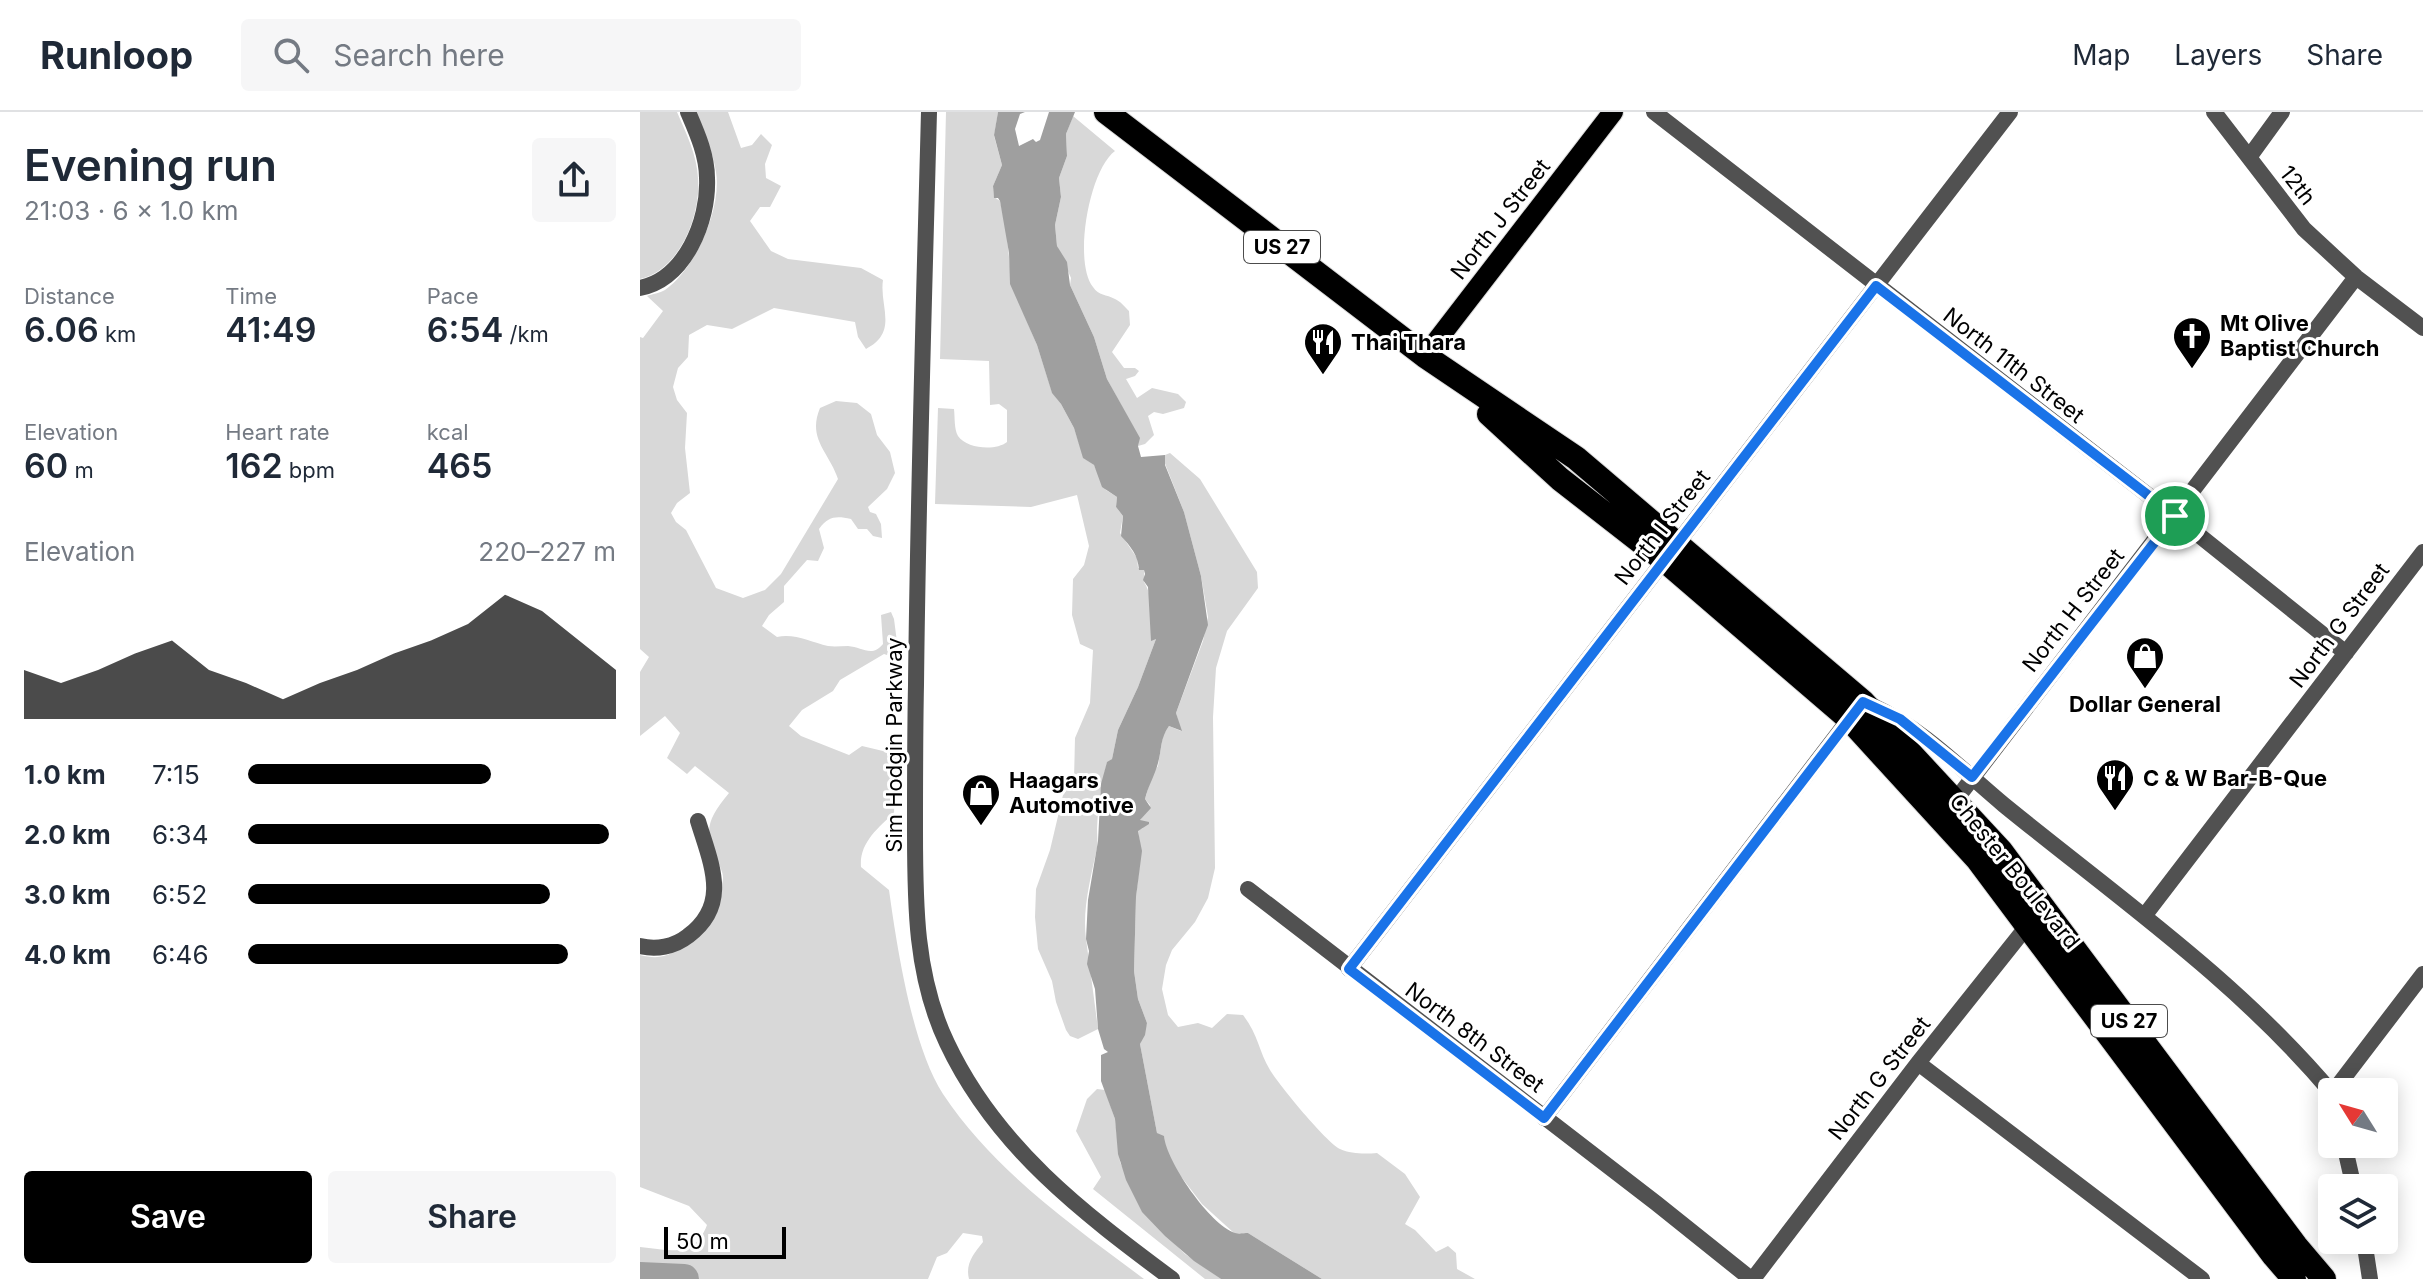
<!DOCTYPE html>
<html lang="en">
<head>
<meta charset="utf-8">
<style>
  body { margin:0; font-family:Inter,sans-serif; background:#f6f6f7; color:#1f2937; height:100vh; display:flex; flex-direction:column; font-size:30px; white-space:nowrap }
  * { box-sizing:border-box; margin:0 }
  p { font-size:26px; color:#747a83 }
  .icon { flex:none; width:44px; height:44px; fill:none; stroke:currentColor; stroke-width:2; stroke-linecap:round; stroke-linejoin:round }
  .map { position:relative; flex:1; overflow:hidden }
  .sheet { display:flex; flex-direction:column; background:#fff; width:640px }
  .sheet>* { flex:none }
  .needle { width:52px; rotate:307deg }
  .buttons { position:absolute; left:1678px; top:966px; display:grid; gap:16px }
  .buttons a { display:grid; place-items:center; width:80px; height:80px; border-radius:8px; background:#fff; box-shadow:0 4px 20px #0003; font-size:40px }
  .scale { position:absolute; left:24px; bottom:20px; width:122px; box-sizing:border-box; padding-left:8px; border:4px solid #000; border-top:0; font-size:22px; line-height:28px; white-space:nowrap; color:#000; -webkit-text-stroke:6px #fff; paint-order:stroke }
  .pin { position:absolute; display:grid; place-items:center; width:68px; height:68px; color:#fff; margin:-34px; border:4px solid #fff; border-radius:50%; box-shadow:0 2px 8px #0007 }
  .round { display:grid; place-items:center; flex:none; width:84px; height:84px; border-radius:8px; background:#f6f6f7 }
  .headline { display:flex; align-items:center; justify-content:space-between; height:136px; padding:0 24px }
  h1 { font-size:44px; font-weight:600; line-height:60px }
  .stats { display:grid; grid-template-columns:repeat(3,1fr); gap:12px; height:136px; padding:8px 24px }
  .stats div { display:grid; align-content:center }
  .stats b { font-size:34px; font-weight:600 }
  .stats small { font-size:22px; font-weight:400 }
  .stats p { font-size:22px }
  .chart { height:224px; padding:16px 24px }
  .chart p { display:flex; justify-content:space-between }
  .chart svg { width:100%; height:144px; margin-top:8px; fill:#000; opacity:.7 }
  .button { display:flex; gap:16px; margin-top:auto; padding:16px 24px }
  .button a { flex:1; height:92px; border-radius:8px; background:#000; color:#fff; font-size:32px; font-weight:600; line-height:92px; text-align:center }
  .button a+a { background:#f6f6f7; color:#1f2937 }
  ul { padding:0 24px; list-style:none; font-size:26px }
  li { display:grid; grid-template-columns:128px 96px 1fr; align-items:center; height:60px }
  li i { height:20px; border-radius:10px; background:#000 }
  header { display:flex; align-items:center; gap:48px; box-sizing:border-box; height:112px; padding:0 40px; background:#fff; border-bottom:2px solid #e0e1e3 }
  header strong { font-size:38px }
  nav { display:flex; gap:44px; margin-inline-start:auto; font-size:28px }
  .search { width:560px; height:72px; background:#f6f6f7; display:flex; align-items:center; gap:20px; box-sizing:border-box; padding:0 28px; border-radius:8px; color:#747a83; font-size:30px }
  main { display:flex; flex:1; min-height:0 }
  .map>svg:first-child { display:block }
  .green { fill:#d8d8d8 }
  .water { fill:#9f9f9f }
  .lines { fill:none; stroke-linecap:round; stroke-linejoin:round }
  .river { stroke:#9f9f9f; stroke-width:30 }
  .major-casing { stroke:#dbdbdb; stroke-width:22 }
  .highway-casing { stroke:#dbdbdb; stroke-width:26 }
  .minor { stroke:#515151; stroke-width:16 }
  .major { stroke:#000; stroke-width:20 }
  .highway { stroke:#000; stroke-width:24 }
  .route-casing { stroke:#fff; stroke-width:16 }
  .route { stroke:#1a73e8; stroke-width:10 }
  .labels { text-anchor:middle; stroke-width:6; stroke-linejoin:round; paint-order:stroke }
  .shield { fill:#fff; stroke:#4c4c4c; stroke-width:2 }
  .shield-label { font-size:20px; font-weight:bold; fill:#000 }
  .street-label { font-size:22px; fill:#000; stroke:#fff }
  .poi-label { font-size:22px; font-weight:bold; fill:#000; stroke:#fff; text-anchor:start }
</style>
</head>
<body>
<header>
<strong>Runloop</strong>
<div class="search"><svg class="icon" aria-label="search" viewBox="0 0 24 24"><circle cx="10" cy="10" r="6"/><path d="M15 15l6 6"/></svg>Search here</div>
<nav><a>Map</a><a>Layers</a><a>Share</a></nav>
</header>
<main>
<section class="sheet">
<div class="headline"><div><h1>Evening run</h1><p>21:03 · 6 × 1.0 km</p></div><a class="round"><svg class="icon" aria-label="share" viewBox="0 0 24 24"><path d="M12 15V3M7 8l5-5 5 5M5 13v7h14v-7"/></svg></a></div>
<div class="stats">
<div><p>Distance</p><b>6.06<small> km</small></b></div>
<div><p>Time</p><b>41:49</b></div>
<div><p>Pace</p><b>6:54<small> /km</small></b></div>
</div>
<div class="stats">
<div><p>Elevation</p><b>60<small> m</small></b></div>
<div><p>Heart rate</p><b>162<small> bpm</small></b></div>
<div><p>kcal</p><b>465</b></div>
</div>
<div class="chart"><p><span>Elevation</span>220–227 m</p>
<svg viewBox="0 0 160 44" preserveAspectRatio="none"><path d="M0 44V29L10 33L20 29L30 24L40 20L50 29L60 33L70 38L80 33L90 29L100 24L110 20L120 15L130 6L140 11L150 20L160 29V44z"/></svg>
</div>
<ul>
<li><b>1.0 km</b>7:15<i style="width:66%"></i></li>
<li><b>2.0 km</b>6:34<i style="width:98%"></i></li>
<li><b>3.0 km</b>6:52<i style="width:82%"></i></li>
<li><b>4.0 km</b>6:46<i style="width:87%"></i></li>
</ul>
<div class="button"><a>Save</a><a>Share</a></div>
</section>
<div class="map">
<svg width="1783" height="1167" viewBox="0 0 1783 1167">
  <rect width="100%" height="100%" fill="#fff"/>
  <path class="green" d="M0,0h37c9,21 20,43 21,66 3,37 -18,92 -58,101z
    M56,0h32l13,36 11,-3 9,-11 11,11 -7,19 1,14 15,8 -11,21h-10l-10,14 21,30 17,8 73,9 22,12c-4,26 16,52 -17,69l-8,-12 -3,-15 -81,-14 -42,21 -25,-4 -18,10 -1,22 -10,11 -5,19 4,13 10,13 -2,35 5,45 -13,10 -6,10 5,9 10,8 30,58 27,10 22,-8 16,-16 57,-95c-9,-27 -31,-40 -18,-71l16,-7 21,2 14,11 6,21 13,17 5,21 -8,16 -19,18 2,5 6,2 5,10 1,14 -9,-2 -6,-7h-9l-7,-10c-15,-3 -22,-3 -32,10l5,19 -6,13 -11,-1 -23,26v16l-15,13 -7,11 15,11c17,-4 34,5 51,9 7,1 13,0 20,0 14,1 24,12 35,-2l-2,-29 10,-3 3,7 4,31 -5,7 -9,-3 -44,26 -7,11 -31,19 -13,16 12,10 48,19 13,-9 21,5 14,-14 -3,76c-16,15 -35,30 -33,54l28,23c8,57 23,156 54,204 51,77 129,131 201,185h-175c-4,-15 5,-26 14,-37l-1,-6 -19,-3 -16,20 -10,4 -9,22h-288v-32c30,3 54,12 67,-22l-18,-19 -49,-19v-232c38,10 48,-17 65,-44 5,-8 14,-18 17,-27 3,-9 -1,-15 -5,-23 -14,-32 -9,-42 12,-68l-34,-27 -8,8 -20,-16 13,-25 -15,-17 -25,20v-64l9,-15 -9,-8v-312l3,1 20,-27 -16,-15c5,-2 13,-3 18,-6 30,-21 57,-81 51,-118 -3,-20 -12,-41 -20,-60z
    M306,0h52l-4,24 8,29 -9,21 1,11 6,4 6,27 6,58 25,59 15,47 9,12 13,24 10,30 10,7 12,25 11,7 -1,10 7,9 -3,17 17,25 1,10 6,2v12c9,14 8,35 7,51l5,6 -18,48 -20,43 -6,29 -5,4c-6,22 -9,44 -10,66 0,7 1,12 0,19 -6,29 -15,61 -11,91 4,30 8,59 12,90l-20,10 -8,-3 -4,-6 -10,-28 -4,-21 -14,-32 -3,-32 1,-28 14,-39 13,-55 11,-15 1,-42 15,-35 3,-53 -13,-6 -8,-29 1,-36 11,-14 5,-19 -12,-51 -46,12 -96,-3 3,-96 16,1c1,9 0,20 4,27 9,13 38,15 49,6v-32l-8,-6 -9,1 -1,-44 -49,-2z
    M433,4l42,35c-26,19 -42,111 -22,136 6,9 13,7 22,12 5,2 10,8 14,12l1,14 -18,27 12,16h11l4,3 -4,5 -9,3 11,19 15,-10 26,6 8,8 -2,6 -21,6 -9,-2 -6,4 6,19 -9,9 -7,2 1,-8 -32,-59 -13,-42 -24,-52 1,-7 -14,-32 -2,-21 6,-28 -2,-19 8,-22 -1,-22z
    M530,341l30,26 57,93 1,16 -31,43 -11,37 -3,49 2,151 -7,30 -13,24 -23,28 -6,15 -4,24 6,26 10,12 20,-4 14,5 15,-14 16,1c15,19 16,37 27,55 9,15 57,73 70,79 11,5 25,5 37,4l28,21 15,23 -15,27 10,6 21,22 12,-6 8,7 1,16 18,10h-153l-74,-46h-14l-32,-29 -26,-34 -19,-37 -17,-89 7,-21 -9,-24 -4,-28 2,-74 5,-46 -3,-21 5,-2 -3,-8 10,-15 -5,-6 7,-24 6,-9 5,-31 6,-9 12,5 -5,-18 27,-72 5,-24 -7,-41 -17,-64 -20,-51 1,-6z
    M457,977l8,1 10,29 5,43 22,49 43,43 36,25h-16l-112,-90 8,-12 -25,-46 11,-32z"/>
  <path class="water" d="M358,0h27l-5,2 -5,15 4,17 14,-7 3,3 4,-2 9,-28h26l-9,22 1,22 -8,22 2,19 -6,28 2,21 10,16 3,23 24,52 13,42 33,59 -2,8 3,11 24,-2v10l19,47 17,64 7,49 -32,88 6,18 -13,-5c-9,12 -7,23 -11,37 -3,12 -10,23 -13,36l6,9 -11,12 9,2v2l-11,7 4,20 -6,46 -2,74 4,28 9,24 -2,12 -5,9 17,89 7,3c2,25 46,89 71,97 4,1 9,0 13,0l74,46h-101l-27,-18 -29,-25 -23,-24 -16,-32 -8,-26 -3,-35 -14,-38v-26l7,-3 -4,-3 -6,-20 -3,-40 -8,-25 2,-13 -3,-12 2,-39 10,-59 3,-57 6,-22 5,-3 6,-29 20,-43 18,-48 -5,2 -3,-54 -5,-7 2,-6 -1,-4h-5c-1,-15 -8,-23 -18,-34l2,-20 -7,-9 1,-10 -15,-10 -8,-22 -11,-7 -9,-30 -13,-24 -9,-11 -15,-48 -27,-61 -1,-31 -9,-52 -2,-3h-4l-1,-12 9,-21 -8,-30z"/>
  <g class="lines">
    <path class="river" d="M0,1165l44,2"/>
    <defs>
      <path id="major" d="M785,244l188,-244"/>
      <path id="highway" d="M466,0l319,244 151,102 287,244 138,149 295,395 28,33
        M849,302l71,65 104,81 185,159 129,141 296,396 20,23"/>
    </defs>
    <use href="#major" class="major-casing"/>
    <use href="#highway" class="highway-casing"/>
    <path class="minor" d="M289,0c-5,191 -11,382 -13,573 -1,48 -1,97 -1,146 0,72 0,145 32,212 49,104 135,169 225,236
      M1014,0l521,404 171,137
      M1574,0l90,117 52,48 67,51
      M1610,44l32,-44
      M0,176c45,-9 69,-67 67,-110 0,-23 -10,-45 -19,-66
      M1233,594c50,23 89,64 131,99 113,92 234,176 328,288
      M1311,694l405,-529
      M608,777l408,314 95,76
      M1505,803l278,-363
      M0,834c16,4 34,1 48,-10 43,-32 23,-72 10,-115
      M709,857l661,-857
      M1278,951l284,216
      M1693,980l90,-118
      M904,1006l309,-404
      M1704,1032l10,44
      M1724,1128l6,39
      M1113,1167l165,-216 114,-143"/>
    <use href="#major" class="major"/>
    <use href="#highway" class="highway"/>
  </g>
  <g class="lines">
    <defs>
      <path id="route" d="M1236,174l299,230 -203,261 -72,-58 -37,-17 -319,416 -195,-149z"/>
    </defs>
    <use href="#route" class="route-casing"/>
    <use href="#route" class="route"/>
  </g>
  <defs>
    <symbol id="church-pin" viewBox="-11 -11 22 30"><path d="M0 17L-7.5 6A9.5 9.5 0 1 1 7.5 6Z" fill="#000" stroke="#fff"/><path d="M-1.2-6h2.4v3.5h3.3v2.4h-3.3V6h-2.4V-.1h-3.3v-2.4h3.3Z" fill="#fff"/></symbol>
    <symbol id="restaurant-pin" viewBox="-11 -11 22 30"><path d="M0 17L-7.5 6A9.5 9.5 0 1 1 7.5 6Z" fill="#000" stroke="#fff"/><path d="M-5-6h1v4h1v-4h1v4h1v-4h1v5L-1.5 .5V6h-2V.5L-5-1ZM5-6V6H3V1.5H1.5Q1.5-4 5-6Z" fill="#fff"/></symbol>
    <symbol id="shop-pin" viewBox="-11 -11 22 30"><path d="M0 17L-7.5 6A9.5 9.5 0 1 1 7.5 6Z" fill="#000" stroke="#fff"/><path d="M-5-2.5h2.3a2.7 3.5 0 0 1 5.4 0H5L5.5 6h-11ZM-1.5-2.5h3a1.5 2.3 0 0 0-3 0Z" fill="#fff"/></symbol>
  </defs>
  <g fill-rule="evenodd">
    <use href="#church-pin" x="1530" y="202" width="44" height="60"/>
    <use href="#restaurant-pin" x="661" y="208" width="44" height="60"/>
    <use href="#shop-pin" x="1483" y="522" width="44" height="60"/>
    <use href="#restaurant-pin" x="1453" y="644" width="44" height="60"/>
    <use href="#shop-pin" x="319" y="659" width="44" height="60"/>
  </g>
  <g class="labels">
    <g class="shield">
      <rect x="604" y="119" width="76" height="32" rx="6"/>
      <rect x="1451" y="893" width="76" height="32" rx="6"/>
    </g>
    <g class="shield-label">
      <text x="642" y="142">US 27</text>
      <text x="1489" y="916">US 27</text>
    </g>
    <g class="street-label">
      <text transform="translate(1658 73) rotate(52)" y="8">12th</text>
      <text transform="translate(860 107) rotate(-52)" y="8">North J Street</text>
      <text transform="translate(1374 253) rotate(38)" y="8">North 11th Street</text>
      <text transform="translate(1022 415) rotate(-52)" y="8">North I Street</text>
      <text transform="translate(1433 498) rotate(-52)" y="8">North H Street</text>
      <text transform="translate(1699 513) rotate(-53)" y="8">North G Street</text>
      <text transform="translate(254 633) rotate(-90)" y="8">Sim Hodgin Parkway</text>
      <text transform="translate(1375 759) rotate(51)" y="8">Chester Boulevard</text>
      <text transform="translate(835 925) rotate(37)" y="8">North 8th Street</text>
      <text transform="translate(1239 966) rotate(-52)" y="8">North G Street</text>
    </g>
    <g class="poi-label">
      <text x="1580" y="219">Mt Olive<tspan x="1580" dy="25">Baptist Church</tspan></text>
      <text x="711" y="238">Thai Thara</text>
      <text x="1505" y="600" text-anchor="middle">Dollar General</text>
      <text x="1503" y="674">C &amp; W Bar-B-Que</text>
      <text x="369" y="676">Haagars<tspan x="369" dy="25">Automotive</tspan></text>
    </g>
  </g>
</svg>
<div class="buttons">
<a><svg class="needle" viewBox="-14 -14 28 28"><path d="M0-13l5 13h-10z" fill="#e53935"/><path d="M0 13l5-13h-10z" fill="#747a83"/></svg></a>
<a><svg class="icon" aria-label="layers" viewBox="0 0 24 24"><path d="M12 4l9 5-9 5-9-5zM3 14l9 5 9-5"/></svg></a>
</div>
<div class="scale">50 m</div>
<div class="pin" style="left:1535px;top:404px;background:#1e9e55"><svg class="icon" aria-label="arrive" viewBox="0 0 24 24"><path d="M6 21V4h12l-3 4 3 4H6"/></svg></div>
</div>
</main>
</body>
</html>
